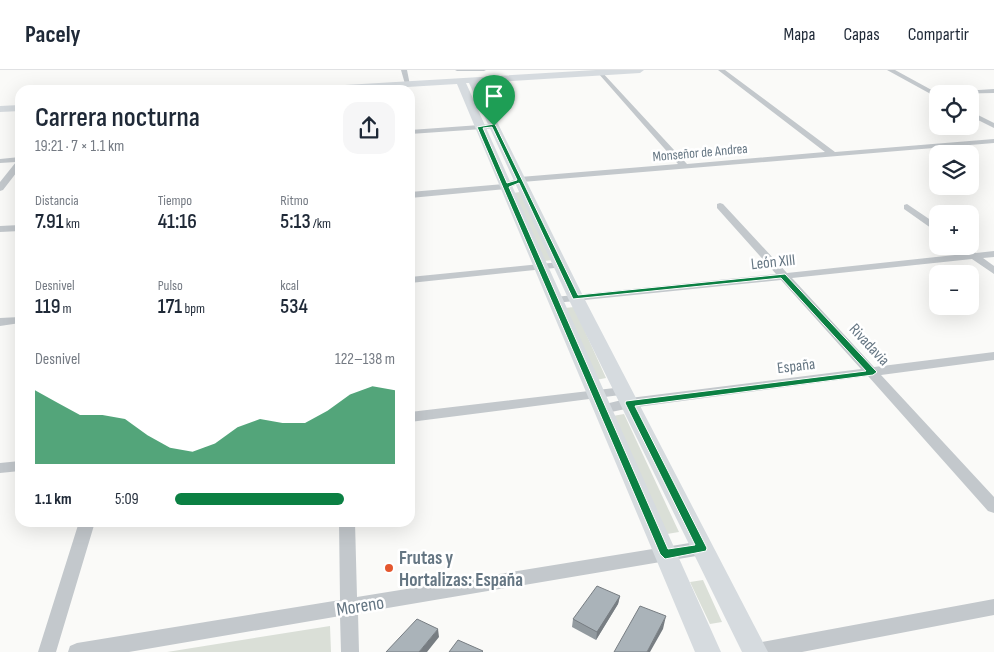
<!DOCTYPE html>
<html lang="es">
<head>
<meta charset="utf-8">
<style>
  body { margin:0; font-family:"Sofia Sans Condensed",sans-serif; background:#f6f6f7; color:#1f2937; height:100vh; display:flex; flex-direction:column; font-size:19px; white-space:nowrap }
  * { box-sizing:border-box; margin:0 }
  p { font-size:16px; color:#747a83 }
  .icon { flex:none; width:28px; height:28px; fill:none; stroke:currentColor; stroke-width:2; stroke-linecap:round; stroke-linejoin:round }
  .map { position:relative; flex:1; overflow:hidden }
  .details { position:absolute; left:15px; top:15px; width:400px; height:442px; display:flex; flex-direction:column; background:#fff; border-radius:15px; box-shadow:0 5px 20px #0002 }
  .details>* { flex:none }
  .buttons { position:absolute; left:929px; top:15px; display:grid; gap:10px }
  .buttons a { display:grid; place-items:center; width:50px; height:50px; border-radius:10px; background:#fff; box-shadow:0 5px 20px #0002; font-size:25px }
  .pin { position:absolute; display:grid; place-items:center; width:42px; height:42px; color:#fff; margin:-51px -21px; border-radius:50% 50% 50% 0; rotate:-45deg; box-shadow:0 0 5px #0007 }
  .pin .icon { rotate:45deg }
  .round { display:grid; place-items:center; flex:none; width:52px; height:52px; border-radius:15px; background:#f6f6f7 }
  .head { display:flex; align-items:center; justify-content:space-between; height:85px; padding:0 20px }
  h1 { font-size:28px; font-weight:600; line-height:38px }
  .stats { display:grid; grid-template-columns:repeat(3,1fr); gap:8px; height:85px; padding:5px 20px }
  .stats div { display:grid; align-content:center }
  .stats b { font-size:21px; font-weight:600 }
  .stats small { font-size:14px; font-weight:400 }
  .stats p { font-size:14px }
  .chart { height:140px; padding:10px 20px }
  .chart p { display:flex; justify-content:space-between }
  .chart svg { width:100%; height:90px; margin-top:5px; fill:#0b8043; opacity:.7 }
  ul { padding:0 20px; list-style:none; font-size:16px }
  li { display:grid; grid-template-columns:80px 60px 1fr; align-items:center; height:38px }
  li i { height:12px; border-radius:6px; background:#0b8043 }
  header { display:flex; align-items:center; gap:30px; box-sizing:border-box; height:70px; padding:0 25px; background:#fff; border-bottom:1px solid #e0e1e3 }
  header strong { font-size:24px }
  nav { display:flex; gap:28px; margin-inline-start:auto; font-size:18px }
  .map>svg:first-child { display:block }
  .green { fill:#dadfd7 }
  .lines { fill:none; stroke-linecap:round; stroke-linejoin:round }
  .lane { fill:#c3c8cc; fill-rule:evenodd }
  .street { fill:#c3c8cc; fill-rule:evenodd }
  .secondary { fill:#d6dbdf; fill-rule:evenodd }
  .wall { fill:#929a9f }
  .shaded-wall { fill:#777d82 }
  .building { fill:#aab3b9; stroke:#777d82 }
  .route { fill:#0b8043; stroke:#fff; fill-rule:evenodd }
  .poi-dot { fill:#e4572e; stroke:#fff; stroke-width:2 }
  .labels { text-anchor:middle; stroke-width:5; stroke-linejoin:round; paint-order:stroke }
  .far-street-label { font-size:14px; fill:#657683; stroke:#fff }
  .street-label { font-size:16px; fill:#657683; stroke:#fff }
  .near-poi-label { font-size:19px; font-weight:bold; fill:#657683; stroke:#fff; text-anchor:start }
  .near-street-label { font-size:19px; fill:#657683; stroke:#fff }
</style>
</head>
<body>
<header>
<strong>Pacely</strong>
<nav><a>Mapa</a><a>Capas</a><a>Compartir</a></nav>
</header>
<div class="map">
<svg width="994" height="582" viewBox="0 0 994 582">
  <rect width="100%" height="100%" fill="#fafaf8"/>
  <path class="green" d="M520,122l33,68 -9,1 -31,-68z
    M574,237l32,71 -10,2 -31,-72z
    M624,344l55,118 -12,2 -54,-118z
    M703,510l19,42 -12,2 -20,-42z
    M330,556l1,26h-164z"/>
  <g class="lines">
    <path class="lane" d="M455,0h31l-2,1h-27z"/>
    <path class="street" d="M401,0h6l3,15 -5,-1z
      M718,0h7l110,82 159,-13v4l-472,39 -16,7 -96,9v-6l94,-8 16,-7 158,-13 -80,-91v-2l2,-1 87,94 138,-12z
      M887,0h8l44,24 -1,4z
      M994,19v4l-49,1 3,-2z
      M970,41l24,12v5l-24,-12z
      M494,54l4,2 -1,2 -87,6v-4z
      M20,87v11l-17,22 -3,1v-9l16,-20 -16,1v-4z
      M720,133l3,1 64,69 177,-19 -9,-8h12l9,7 18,-2v6l-11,1 11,8v8l-22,-15 -180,19 82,89 120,-15v8l-113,15 113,122v16l-6,-2 -120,-135 -238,32 -28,6 -5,-2 -2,-3 2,-3 33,-8 231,-29 -80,-89 -226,23 -6,-3 6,-3 221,-23 -59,-66v-4z
      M907,134l31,21v8l-34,-24v-4z
      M20,155v6l-20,1v-6z
      M560,192l5,3 -1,2 -154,16v-6z
      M20,247v6l-20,3v-8z
      M623,317l5,1 2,3 -2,3 -218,28v-10z
      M20,391v10l-20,2v-10z
      M79,452h16l-39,130h-18z
      M339,452h16l2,75 345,-56 6,2 2,5 -2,5 -6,2 -344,58 1,39h-18l-1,-36 -211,36h-61l2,-6 7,-3 263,-43z
      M994,529v16l-192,37h-54l2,-6 7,-3z"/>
    <path class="secondary" d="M596,0h48l-4,3 -162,10 106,215 184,354h-26l-174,-354 -99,-215h-3l255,569h-26l-238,-568 -100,6h-51l5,-3z
      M20,35v6l-20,1v-6z"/>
  </g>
  <path class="wall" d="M620,526l-2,8 -22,36 -24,-13 1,-8z"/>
  <path class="shaded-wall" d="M620,526l-2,8 -22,36 1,-8z
    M666,546l-3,13 -13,23h-3z
    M438,559l1,8 -12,15h-8z"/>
  <path class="building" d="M597,516l23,10 -23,36 -24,-13z
    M640,536l26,10 -19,36h-33z
    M417,549l21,10 -19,23h-33z
    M458,570l25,11 -1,1h-33z"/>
  <path class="route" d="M494,54l2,2 82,169 207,-21 92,98 -4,3 -238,31 72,142 -1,3 -41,8 -5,-5 -183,-427zM492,57l25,53 -10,3 -24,-55zM519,113l54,116 208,-21 85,93 -240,30 -1,2 70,142 -27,4 -159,-362z"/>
  <circle class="poi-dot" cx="389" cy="498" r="5"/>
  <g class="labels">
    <g class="far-street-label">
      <text transform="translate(700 82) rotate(-5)" y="5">Monseñor de Andrea</text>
    </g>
    <g class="street-label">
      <text transform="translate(773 191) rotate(-6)" y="6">León XIII</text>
      <text transform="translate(870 274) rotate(47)" y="6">Rivadavia</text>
      <text transform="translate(796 295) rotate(-7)" y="6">España</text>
    </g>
    <g class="near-poi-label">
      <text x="399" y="494">Frutas y<tspan x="399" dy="22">Hortalizas: España</tspan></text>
    </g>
    <g class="near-street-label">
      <text transform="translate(360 535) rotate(-9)" y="7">Moreno</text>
    </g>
  </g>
</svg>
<div class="buttons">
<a><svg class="icon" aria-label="locate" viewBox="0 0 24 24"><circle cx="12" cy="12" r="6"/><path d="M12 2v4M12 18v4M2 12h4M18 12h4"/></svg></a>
<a><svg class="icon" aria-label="layers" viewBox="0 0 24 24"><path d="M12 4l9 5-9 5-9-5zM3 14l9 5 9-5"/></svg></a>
<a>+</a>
<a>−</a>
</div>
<div class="pin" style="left:494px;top:56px;background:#1e9e55"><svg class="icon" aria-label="arrive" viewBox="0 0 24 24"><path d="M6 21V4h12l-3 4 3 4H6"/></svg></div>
<section class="details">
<div class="head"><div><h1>Carrera nocturna</h1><p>19:21 · 7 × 1.1 km</p></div><a class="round"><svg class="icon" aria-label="share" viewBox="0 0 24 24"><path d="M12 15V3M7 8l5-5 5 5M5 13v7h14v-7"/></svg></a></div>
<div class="stats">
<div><p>Distancia</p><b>7.91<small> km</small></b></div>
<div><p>Tiempo</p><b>41:16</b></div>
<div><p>Ritmo</p><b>5:13<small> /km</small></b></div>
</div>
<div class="stats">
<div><p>Desnivel</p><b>119<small> m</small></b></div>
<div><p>Pulso</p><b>171<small> bpm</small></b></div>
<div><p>kcal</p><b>534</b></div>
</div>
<div class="chart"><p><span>Desnivel</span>122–138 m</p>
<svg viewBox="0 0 160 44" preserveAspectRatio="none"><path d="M0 44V8L10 14L20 20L30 20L40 22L50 30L60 36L70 38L80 34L90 26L100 22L110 24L120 24L130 18L140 10L150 6L160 8V44z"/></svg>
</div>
<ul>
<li><b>1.1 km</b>5:09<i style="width:77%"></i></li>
</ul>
</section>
</div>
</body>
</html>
